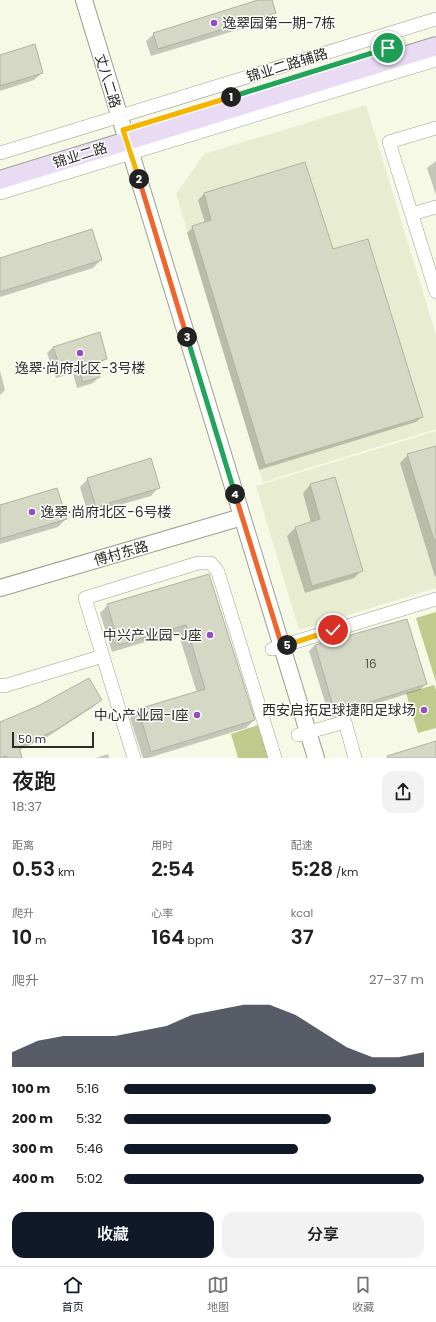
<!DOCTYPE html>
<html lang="zh">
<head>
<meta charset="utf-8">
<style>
  body { margin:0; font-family:Poppins,"Noto Sans SC",sans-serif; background:#f2f2f2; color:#202124; height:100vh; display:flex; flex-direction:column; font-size:15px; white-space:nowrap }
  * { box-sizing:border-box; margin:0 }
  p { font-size:13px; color:#757577 }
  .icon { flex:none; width:22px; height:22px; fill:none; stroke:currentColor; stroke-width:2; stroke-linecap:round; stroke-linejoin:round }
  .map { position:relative; height:758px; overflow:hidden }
  .side { display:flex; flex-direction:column; background:#fff; flex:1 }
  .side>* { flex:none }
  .scale { position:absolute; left:12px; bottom:10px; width:82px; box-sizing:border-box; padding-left:4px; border:2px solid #2b2c25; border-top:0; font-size:11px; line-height:14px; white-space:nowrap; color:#2b2c25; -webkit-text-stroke:3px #fff; paint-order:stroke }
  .pin { position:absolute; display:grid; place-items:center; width:34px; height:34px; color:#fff; margin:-17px; border:2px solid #fff; border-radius:50%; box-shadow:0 1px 4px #0007 }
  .km { position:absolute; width:20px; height:20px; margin:-10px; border-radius:50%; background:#222; color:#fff; font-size:11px; line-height:20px; text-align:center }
  .round { display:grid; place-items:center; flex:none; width:42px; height:42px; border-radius:12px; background:#f2f2f2 }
  .head { display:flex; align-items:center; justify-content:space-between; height:68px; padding:0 12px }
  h1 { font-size:22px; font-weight:600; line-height:30px }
  .figures { display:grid; grid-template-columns:repeat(3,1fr); gap:6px; height:68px; padding:4px 12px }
  .figures div { display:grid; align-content:center }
  .figures b { font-size:20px; font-weight:600 }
  .figures small { font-size:11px; font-weight:400 }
  .figures p { font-size:11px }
  .chart { height:112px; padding:8px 12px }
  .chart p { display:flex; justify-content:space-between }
  .chart svg { width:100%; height:72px; margin-top:4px; fill:#111827; opacity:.7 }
  .primary-button { display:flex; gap:8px; margin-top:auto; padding:8px 12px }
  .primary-button a { flex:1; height:46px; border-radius:12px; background:#111827; color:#fff; font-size:16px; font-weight:600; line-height:46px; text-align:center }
  .primary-button a+a { background:#f2f2f2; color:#202124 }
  ul { padding:0 12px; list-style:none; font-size:13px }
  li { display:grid; grid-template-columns:64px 48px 1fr; align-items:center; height:30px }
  li i { height:10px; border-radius:5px; background:#111827 }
  .tab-bar { display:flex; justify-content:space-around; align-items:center; height:56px; border-top:1px solid #e0e0e0; background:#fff; font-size:11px; color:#757577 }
  .tab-bar a { display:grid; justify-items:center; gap:2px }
  .tab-bar .selected { color:#111827 }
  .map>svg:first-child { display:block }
  .built { fill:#e8edd1 }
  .green { fill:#c0ca8d }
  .shadow { fill:#0003 }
  .building { fill:#d4d8c4; stroke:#afb3a0 }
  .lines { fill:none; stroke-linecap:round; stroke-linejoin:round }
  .minor-casing { stroke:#9da08e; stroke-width:14 }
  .tertiary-casing { stroke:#9da08e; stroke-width:18 }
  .secondary-casing { stroke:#9da08e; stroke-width:20 }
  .minor { stroke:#fff; stroke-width:13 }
  .tertiary { stroke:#fff; stroke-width:16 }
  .secondary { stroke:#e9dbf4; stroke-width:18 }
  .split-1-casing { stroke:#fff; stroke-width:8 }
  .split-2-casing { stroke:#fff; stroke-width:8 }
  .split-3-casing { stroke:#fff; stroke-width:8 }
  .split-4-casing { stroke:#fff; stroke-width:8 }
  .split-5-casing { stroke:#fff; stroke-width:8 }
  .split-6-casing { stroke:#fff; stroke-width:8 }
  .split-1 { stroke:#22a559; stroke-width:5 }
  .split-2 { stroke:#f5b400; stroke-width:5 }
  .split-3 { stroke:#f0652b; stroke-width:5 }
  .split-4 { stroke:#22a559; stroke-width:5 }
  .split-5 { stroke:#f0652b; stroke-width:5 }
  .split-6 { stroke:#f5b400; stroke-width:5 }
  .poi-dot { fill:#924ec2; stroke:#fff; stroke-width:1.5 }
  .labels { text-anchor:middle; stroke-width:3; stroke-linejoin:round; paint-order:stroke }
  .number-label { font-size:12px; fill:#55574d }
  .poi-label { font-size:14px; fill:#2b2c25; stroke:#fff; text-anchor:end }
  .street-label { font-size:14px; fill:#2b2c25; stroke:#fff }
</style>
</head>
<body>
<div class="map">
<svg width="436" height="758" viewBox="0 0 436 758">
  <rect width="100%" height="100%" fill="#f5f9e5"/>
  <path class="built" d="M366,105l70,230v94l-173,53 -87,-288 28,-40z
    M436,431v157l-137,42 -43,-144z"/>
  <path class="green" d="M436,612v70l-20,-64z
    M434,685l2,5v38l-18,5 -12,-40z
    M258,725l11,33h-31l-7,-24z"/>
  <path class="shadow" d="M261,0h10l4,13 -8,8 -116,35 -5,-15 8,-7z
    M0,56l42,17 -8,7 -34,11z
    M436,161v34l-9,-27z
    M204,194l129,56 89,167 -6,5 -157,48 -72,-237 6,-6 12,-4 -7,-23z
    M0,259l101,1 -8,8 -93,29z
    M99,333l7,25 -6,6 -4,2 3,11 -6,6 -16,5 -4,-15 -17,5 -9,-25 6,-6z
    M0,371l5,19 -5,5z
    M436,447v129l-1,1 -35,-114 8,-8z
    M88,479l70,9 -7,8 -63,18 -8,-27z
    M310,485l52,85 -8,8 -49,15 -18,-57 8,-8 16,-5 -8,-30z
    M0,506l66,13 -8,8 -58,17z
    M208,575l46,145 -8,8 -98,30h-5l-13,-40 8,-8 59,-17 -19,-61 -66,20 -12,-39 8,-8z
    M315,645l111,39 -6,6 -90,28 -21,-67z
    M89,680l12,19 -8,8 -46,30 -28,13 2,8h-21v-35l10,-3z
    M108,754l1,4h-13z"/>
  <path class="building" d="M258,0h14l4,13 -118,36 -5,-16z
    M35,44l8,29 -43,13v-31z
    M305,162l28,87 35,-10 55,178 -158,48 -73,-239 19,-6 -7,-27z
    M92,229l10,31 -102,32v-34z
    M100,332l7,27 -11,3 4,15 -17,5 -5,-14 -16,4 -9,-25z
    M436,446v94h-2l-27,-86z
    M151,458l9,30 -64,19 -9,-29z
    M335,477l28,94 -51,15 -17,-59 25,-8 -10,-35z
    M57,488l10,31 -67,20v-34z
    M209,574l46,146 -104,32 -13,-43 67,-20 -19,-64 -67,20 -12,-41z
    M407,619l20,65 -92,29 -20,-68z
    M89,678l13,22 -46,30 -37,17 3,11h-15l-1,-2 -6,2v-36l38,-16z
    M436,741v17h-48l-1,-2z"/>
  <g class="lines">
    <defs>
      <path id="minor" d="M436,128l-47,14 47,150
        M0,153l436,-134
        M0,193l436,-133
        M412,214l24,-7
        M272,649l164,-50
        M0,685l4,1 99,-30
        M298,735l47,-13 10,36
        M134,758l-49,-160 113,-35h13l7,9 57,186"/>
      <path id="tertiary" d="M84,0l232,758
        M0,588l242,-71"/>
      <path id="secondary" d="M0,180l436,-134"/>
    </defs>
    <use href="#minor" class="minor-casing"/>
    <use href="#tertiary" class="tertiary-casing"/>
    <use href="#secondary" class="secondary-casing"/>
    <use href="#minor" class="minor"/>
    <use href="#tertiary" class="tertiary"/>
    <use href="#secondary" class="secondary"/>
  </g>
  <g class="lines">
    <defs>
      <path id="split-1" d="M231,97l157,-49"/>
      <path id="split-2" d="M139,179l-16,-49 108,-33"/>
      <path id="split-3" d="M139,179l48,158"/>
      <path id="split-4" d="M187,337l48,157"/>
      <path id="split-5" d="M235,494l47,152 5,-1"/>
      <path id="split-6" d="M287,645l46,-15"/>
    </defs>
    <use href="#split-1" class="split-1-casing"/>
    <use href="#split-2" class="split-2-casing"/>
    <use href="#split-3" class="split-3-casing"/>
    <use href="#split-4" class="split-4-casing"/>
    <use href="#split-5" class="split-5-casing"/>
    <use href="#split-6" class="split-6-casing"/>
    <use href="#split-1" class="split-1"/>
    <use href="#split-2" class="split-2"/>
    <use href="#split-3" class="split-3"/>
    <use href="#split-4" class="split-4"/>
    <use href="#split-5" class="split-5"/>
    <use href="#split-6" class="split-6"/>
  </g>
  <g class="poi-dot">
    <circle cx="214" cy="23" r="4"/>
    <circle cx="80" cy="353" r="4"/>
    <circle cx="32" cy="512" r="4"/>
    <circle cx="210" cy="635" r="4"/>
    <circle cx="424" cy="710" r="4"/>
    <circle cx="197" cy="715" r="4"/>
  </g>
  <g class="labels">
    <g class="number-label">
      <text x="371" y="668">16</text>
    </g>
    <g class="poi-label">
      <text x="222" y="28" text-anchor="start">逸翠园第一期-7栋</text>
      <text x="80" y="373" text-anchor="middle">逸翠·尚府北区-3号楼</text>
      <text x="40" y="517" text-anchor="start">逸翠·尚府北区-6号楼</text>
      <text x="202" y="640">中兴产业园-J座</text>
      <text x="416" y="715">西安启拓足球捷阳足球场</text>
      <text x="189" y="720">中心产业园-I座</text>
    </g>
    <g class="street-label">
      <text transform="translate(287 65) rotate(-17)" y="5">锦业二路辅路</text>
      <text transform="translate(108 81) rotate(73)" y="5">丈八二路</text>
      <text transform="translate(80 155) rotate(-17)" y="5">锦业二路</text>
      <text transform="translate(121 553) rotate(-16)" y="5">傅村东路</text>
    </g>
  </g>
</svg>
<div class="scale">50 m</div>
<div class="pin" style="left:388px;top:48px;background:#1e9e55"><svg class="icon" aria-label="arrive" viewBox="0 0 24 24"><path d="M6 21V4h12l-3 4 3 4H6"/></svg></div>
<div class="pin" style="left:333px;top:630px;background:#d93025"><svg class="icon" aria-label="check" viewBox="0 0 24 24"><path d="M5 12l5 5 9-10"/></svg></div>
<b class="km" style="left:231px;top:97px">1</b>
<b class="km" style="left:139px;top:179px">2</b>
<b class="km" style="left:187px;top:337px">3</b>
<b class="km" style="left:235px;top:494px">4</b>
<b class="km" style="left:287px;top:645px">5</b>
</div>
<section class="side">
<div class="head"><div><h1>夜跑</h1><p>18:37</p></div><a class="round"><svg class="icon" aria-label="share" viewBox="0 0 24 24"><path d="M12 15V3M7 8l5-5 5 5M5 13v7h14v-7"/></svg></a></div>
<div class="figures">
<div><p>距离</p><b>0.53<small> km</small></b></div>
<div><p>用时</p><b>2:54</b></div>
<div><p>配速</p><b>5:28<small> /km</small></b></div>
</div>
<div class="figures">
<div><p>爬升</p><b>10<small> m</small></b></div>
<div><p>心率</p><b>164<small> bpm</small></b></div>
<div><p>kcal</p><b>37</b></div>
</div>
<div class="chart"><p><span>爬升</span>27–37 m</p>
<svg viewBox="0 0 160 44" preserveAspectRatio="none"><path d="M0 44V35L10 28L20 25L30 25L40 25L50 22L60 19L70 12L80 9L90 6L100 6L110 12L120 22L130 32L140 38L150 38L160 35V44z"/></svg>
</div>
<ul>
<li><b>100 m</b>5:16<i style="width:84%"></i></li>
<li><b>200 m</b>5:32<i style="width:69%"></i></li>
<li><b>300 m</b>5:46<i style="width:58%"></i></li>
<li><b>400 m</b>5:02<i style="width:100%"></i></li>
</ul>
<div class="primary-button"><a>收藏</a><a>分享</a></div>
</section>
<nav class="tab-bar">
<a class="selected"><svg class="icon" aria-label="home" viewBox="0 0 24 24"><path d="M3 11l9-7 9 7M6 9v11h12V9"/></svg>首页</a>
<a><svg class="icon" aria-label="map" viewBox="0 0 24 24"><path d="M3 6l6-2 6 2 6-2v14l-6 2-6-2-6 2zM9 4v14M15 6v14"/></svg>地图</a>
<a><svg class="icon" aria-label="saved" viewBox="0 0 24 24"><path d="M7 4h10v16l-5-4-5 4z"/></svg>收藏</a>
</nav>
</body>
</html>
